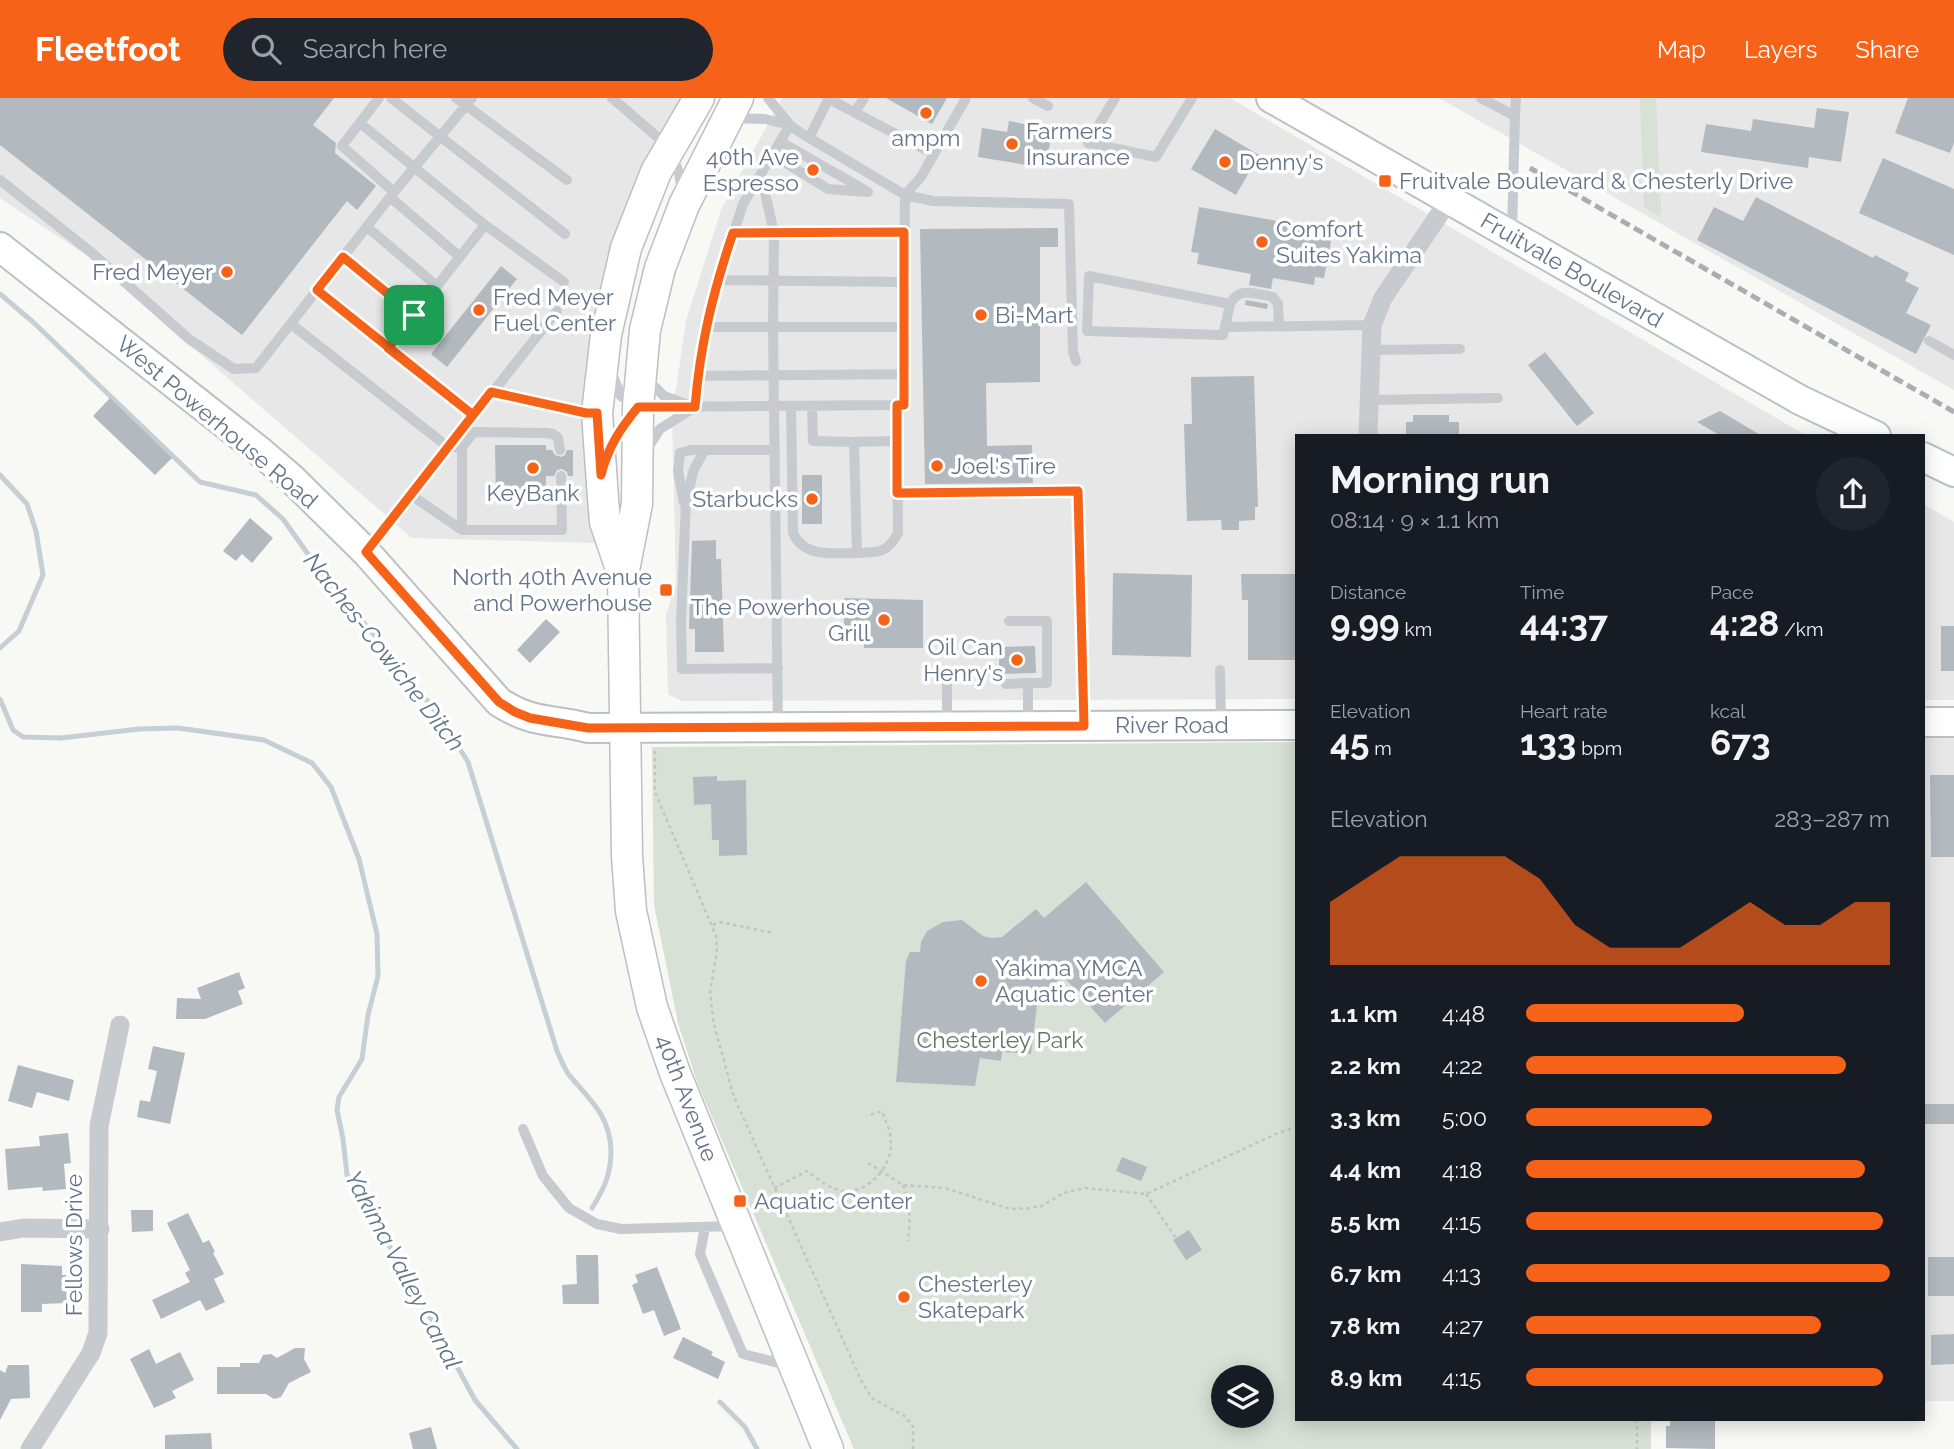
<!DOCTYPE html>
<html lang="en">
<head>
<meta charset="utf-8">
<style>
  body { margin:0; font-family:Raleway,sans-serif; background:#20242c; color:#f1f3f6; height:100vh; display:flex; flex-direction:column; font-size:26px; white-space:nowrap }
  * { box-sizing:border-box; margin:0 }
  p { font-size:23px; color:#9ea1a6 }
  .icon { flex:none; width:38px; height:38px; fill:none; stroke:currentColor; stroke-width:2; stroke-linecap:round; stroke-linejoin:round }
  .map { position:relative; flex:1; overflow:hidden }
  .drawer { position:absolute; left:1295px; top:336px; width:630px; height:987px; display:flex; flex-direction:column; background:#171b24; border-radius:0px; box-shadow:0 4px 18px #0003 }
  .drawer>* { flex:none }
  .buttons { position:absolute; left:1211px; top:1267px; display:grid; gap:14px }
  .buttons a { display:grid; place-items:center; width:63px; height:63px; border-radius:50%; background:#171b24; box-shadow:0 4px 18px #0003; font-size:35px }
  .pin { position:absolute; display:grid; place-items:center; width:60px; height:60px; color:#fff; margin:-30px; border-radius:14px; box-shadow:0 4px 10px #0006 }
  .round { display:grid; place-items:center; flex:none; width:74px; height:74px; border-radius:37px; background:#20242c }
  .head { display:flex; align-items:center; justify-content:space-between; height:119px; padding:0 35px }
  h1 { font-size:38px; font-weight:700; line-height:52px }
  .metrics { display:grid; grid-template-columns:repeat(3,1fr); gap:10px; height:119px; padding:7px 35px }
  .metrics div { display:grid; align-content:center }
  .metrics b { font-size:35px; font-weight:700 }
  .metrics small { font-size:19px; font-weight:400 }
  .metrics p { font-size:19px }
  .chart { height:196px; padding:14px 35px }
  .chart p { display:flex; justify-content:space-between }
  .chart svg { width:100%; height:126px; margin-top:7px; fill:#f66217; opacity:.7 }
  ul { padding:0 35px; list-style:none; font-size:23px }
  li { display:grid; grid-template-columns:112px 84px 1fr; align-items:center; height:52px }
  li i { height:18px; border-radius:9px; background:#f66217 }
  header { display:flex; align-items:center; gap:42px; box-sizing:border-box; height:98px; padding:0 35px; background:#f66217; color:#fff }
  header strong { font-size:33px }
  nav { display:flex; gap:38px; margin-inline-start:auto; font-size:24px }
  .search { width:490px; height:63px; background:#20242c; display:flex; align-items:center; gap:18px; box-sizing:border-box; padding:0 24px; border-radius:38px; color:#9ea1a6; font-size:26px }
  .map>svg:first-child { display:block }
  .built { fill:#e6e7e6 }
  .green { fill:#d8e1d5; fill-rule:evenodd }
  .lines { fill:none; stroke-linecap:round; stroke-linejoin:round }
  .stream { stroke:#c5cfd5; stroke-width:5 }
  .building { fill:#b2bac0 }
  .secondary-casing { stroke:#bbc0c5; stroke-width:32 }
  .primary-casing { stroke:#bcbfc3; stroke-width:33 }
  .path { stroke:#c2c4c6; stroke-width:2.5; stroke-dasharray:3.5 3.5; stroke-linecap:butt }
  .lane { stroke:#c7cbcf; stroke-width:10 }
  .street { stroke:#c7cbcf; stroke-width:19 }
  .secondary { stroke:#fff; stroke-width:28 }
  .primary { stroke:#fff; stroke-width:30 }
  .rail { stroke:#a9aeb5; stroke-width:5; stroke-dasharray:10 5; stroke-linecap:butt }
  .route-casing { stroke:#fff; stroke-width:14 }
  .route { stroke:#f66217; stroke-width:9 }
  .poi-dot { fill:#f66217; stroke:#fff; stroke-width:2.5 }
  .labels { text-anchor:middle; stroke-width:7; stroke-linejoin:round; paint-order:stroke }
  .poi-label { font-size:23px; fill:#647589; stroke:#fff; text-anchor:start }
  .street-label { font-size:23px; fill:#647589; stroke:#fff }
  .park-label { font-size:23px; fill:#627a5f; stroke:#fff }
  .water-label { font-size:24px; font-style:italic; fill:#5f7785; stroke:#fff }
</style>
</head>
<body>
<header>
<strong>Fleetfoot</strong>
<div class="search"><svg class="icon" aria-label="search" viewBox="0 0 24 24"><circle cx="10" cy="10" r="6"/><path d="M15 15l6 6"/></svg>Search here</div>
<nav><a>Map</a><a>Layers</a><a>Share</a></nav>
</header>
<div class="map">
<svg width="1954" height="1351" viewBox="0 0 1954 1351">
  <rect width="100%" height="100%" fill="#f8f8f5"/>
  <path class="built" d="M0,0h682l-32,53 -41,127 -19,130 5,135 -183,-5 -326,-283 -86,-57z
    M782,0h448l577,338h-510v263l-615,2 -14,-7 -2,-80 10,-29 -4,-169 14,-95 35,-111z
    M1439,0h515v293v-1z
    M1923,406l31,18v178h-31z
    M1923,639h31v664h-31z"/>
  <path class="green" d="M1640,0h16l5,119 -17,-10z
    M1297,644v677h354v30h-797l-157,-367 -19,-59 -24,-118 -2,-158zM1223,1279h39v39h-39z"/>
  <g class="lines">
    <path class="stream" d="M0,196l33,28 167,160 56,13 27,24 47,66 64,72 49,65 25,40 89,289c4,8 7,18 13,25 21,25 40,40 41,75 0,23 -7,38 -19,57
      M0,377l27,29 9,27 7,44 -24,56 -19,17
      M0,601l13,31 10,7 38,1 78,-9 39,-1 86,12 48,23 19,24 28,72 18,75 1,42 -10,39 -6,44 -23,38 -2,13 6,29 4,36 16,30 41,64 71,131 42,49
      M720,1304l25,25 12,22"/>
  </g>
  <path class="building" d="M0,0h334l-21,27 23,18 -1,10 41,33 -19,24 -10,-9 -105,134 -242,-190z
    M886,0h61l-15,26z
    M1908,0h46v45l-4,10 -55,-20z
    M1817,10l32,4 -8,50 -32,-5 -1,11 -107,-16 5,-28 45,7 2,-12 61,9z
    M1009,23l20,4 -1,9 23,4 -6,30 -67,-11 4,-29 25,4z
    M1215,31l44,26 -23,40 -45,-26z
    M1883,60l71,31v66l-95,-42z
    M1756,99l117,61 2,-3 34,18 -4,8 14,7 -13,25 25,12 -15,29 -219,-114 17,-33 29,14z
    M1199,109l134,24 -9,47 -9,-1 -1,8 -41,-7 -2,11 -22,-4 2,-11 -54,-10 2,-11 -8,-1z
    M1058,130v19h-18v135l-54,1 1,63 45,-1 1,38 -108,1 -5,-255z
    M501,168l16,13 -70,88 -16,-13z
    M1246,202l22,4 -1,5 -22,-4z
    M1545,254l49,61 -17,13 -49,-61z
    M1254,278l4,131h-3v13l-16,1v9h-17l-1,-10 -34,1 -3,-97h8l-1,-47z
    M110,300l62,60 -17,17 -62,-59z
    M1720,313l42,25h-41l-24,-14z
    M1413,317h36v7h10v14h-53v-14h7z
    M495,347h51v5h6l3,5 6,2 4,-2 2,-5h6v26h-5l-1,-4 -5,-3 -5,1 -3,6h-8v27h-50z
    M802,377h20v49h-20z
    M250,420l23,20 -21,25 -10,-9 -6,7 -13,-10z
    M716,442v19h5l3,93h-29v-23h-6l3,-88z
    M1113,475l79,2 -1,82 -79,-2z
    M1241,476h56v86h-49v-60h-6z
    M844,500l79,2v48h-59v-7h-20z
    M546,521l14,13 -30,31 -13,-13z
    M1941,528h13v45h-13z
    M1035,548l1,27 -37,1v-27z
    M1930,677h24v82h-23z
    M717,678v5l29,-1 1,75 -28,1v-16h-7l-1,-36 -17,1 -1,-28z
    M1086,784l78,90 -59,51 -42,-47 -25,22 -7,56 -29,-2 -1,9 -21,-3 -5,28 -79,-4 10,-121 4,-9h10l1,-10 6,-11 16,-9 19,-2 21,16 8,2 11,-1 34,-28 8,9z
    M239,874l6,16 -7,3 5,13 -38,15h-29l1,-21 24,1 -4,-11z
    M153,948l32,7 -15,71 -33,-7 3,-17 10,2 7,-31 -9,-2z
    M18,967l56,15 -5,21 -32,-9 -5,16 -24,-7z
    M1923,1006h31v20h-31z
    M68,1035l3,30 -7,1 2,25 -23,2 -1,-4 -34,3 -3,-41 35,-3 -1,-10z
    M1122,1059l25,10 -6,14 -25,-10z
    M131,1112h22v21l-21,1z
    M188,1115l15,30 6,-3 6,12 -2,1 11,21 -10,5 11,23 -19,9 -6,-11 -39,19 -9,-19 38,-18 -5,-9 5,-3 -23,-47z
    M1189,1132l13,20 -16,10 -13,-20z
    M576,1157h22l1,49h-36l-1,-19 15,-1z
    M1928,1159h26v39h-26z
    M21,1166l41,2v9h4l1,28 -25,1v8h-21z
    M657,1169l24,62 -17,7 -10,-26 -11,4 -11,-29 6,-3 -3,-7z
    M1954,1236v30l-23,1v-30z
    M683,1239l30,15 -2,3 14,7 -7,17 -45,-21z
    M295,1250h10l-1,11 7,13 -22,11 -8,14 -7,2 -8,-5h-49v-27h23v-4h19l4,-8 8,-1 6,4z
    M149,1251l7,15 24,-12 14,28 -22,11 4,7 -22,10 -24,-49z
    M8,1267h21l1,33 -19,1 -11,21v-50l5,3z
    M1670,1321h45v30l-49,-1v-22h4z
    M431,1329l6,22h-24l-4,-16z
    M211,1335l1,16h-47v-14z"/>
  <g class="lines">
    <defs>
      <path id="secondary" d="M1271,0l529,302 76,36
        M0,149l257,202 35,30 74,73 133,150c36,23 52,16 89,26l709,-3
        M1923,359l31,15
        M1923,624h31"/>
      <path id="primary" d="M738,0l-54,107 -24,63 -15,62 -7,77 -1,97 -14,71 4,281 4,55 21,96 23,66 153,376
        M623,477l-18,-53 -2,-24 -6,-85 9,-78 20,-87 30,-76 43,-74"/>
    </defs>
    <use href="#secondary" class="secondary-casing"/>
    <use href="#primary" class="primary-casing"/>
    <path class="path" d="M655,653v41l61,144 1,13 -7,44 4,32 20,72 128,285 10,16 34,19 7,10v22
      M713,827l7,-3 53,11
      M868,1065l35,22 42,3 65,21 19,-1 13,-2 21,-13 22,-5 61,6 132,-61 19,-6
      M903,1087c8,20 7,36 5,56
      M774,1090l33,-17c12,9 29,23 45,20 21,-4 40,-27 39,-48 0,-11 -5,-21 -9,-32l-15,5
      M1146,1096l29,43
      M1637,1321v30"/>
    <path class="lane" d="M379,0l-37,48 52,46
      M391,0l174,136
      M456,0l111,82
      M612,0l57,49 10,26 3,18
      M1033,0l15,8
      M1115,0l-27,45 68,14 36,-59
      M1481,0l34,18 -3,115
      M829,1l105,55 32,-56
      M855,14l9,-14
      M1515,18l1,-18
      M732,20l33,1 25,6
      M360,25l125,102
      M809,40l20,-40
      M781,44l84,48
      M934,56l-13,23 -16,18 28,6 136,3 4,148 3,9
      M773,57l55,34 40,3
      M761,77l13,58 -1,94 5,399
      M0,82l92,73 97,86 45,30 22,-1 138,-176 78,-94
      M390,99l70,60
      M367,129l70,59
      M733,135l171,-1
      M343,159l71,58
      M717,182l187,2
      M318,192l155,125
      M1230,206c9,-18 26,-10 43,-7l5,7 1,22
      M291,226l157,123h14v83h100l-1,-54
      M706,229h198
      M1225,229l-2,8 -136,-4 2,-55 141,28 -5,23 147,-2
      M1929,243l25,14
      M388,250l97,-123 79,57
      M1371,252l89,-1
      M612,276l9,22 17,11 266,-2 1,-210 -104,-62 -11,-8 -22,-27
      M698,278l206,-2
      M646,280l18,18 24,9
      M491,294l102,21
      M1370,302l128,-2
      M791,308l2,127c11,25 40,20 64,20
      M812,308l1,35 41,1 3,111c21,-1 30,1 41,-20l-1,-128
      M695,309l3,-31 11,-66 34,-106 47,-79
      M854,344l43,-1
      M462,349l12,-15 73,1 6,1 5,4 2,12
      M647,351l13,-20 35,-22
      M609,352l8,-18 13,-16
      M705,352l-11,19 -8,32 -5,121 1,47 96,-1
      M897,395l181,-2 6,234
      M411,397l51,35
      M684,405l-6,-32 2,-18 11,-3h84
      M367,453l190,-240
      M1009,523h38v62h-19v42
      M1220,572l1,52
      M947,579v49
      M1006,586l22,-1
      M523,1031l20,47 26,32 28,16 24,5 113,-3
      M705,1129l-5,27 43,100 44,11"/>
    <path class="street" d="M1368,338l4,-111 11,-27 66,-98
      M0,1134l24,-4 76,1
      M30,1351l61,-96 7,-20 1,-207 21,-101"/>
    <use href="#secondary" class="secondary"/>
    <use href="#primary" class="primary"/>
    <path class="rail" d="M1530,70l424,244"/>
  </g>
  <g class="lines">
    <defs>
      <path id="route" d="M414,217l-71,-58 -26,33 156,125 -107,137 133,150 16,10 15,6 58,10 496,-2 -6,-235 -181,2v-88h7v-173l-171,1c-20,59 -33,112 -38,174h-57c-18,22 -30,40 -37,68l-4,-62h-11l-95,-21 -18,23 -85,-67 26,-33"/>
    </defs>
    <use href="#route" class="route-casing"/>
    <use href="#route" class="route"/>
  </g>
  <g class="poi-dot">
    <circle cx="926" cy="15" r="7"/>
    <circle cx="1012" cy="46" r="7"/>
    <circle cx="1225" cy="64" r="7"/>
    <circle cx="813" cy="72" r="7"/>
    <rect x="1378" y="76" width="14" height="14" rx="3.5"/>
    <circle cx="1262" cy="144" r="7"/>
    <circle cx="227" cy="174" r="7"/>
    <circle cx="479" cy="212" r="7"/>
    <circle cx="981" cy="217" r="7"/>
    <circle cx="937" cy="368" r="7"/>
    <circle cx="533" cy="370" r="7"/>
    <circle cx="812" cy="401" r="7"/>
    <rect x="659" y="485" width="14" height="14" rx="3.5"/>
    <circle cx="884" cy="522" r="7"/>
    <circle cx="1017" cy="562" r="7"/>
    <circle cx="981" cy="883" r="7"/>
    <rect x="733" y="1096" width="14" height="14" rx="3.5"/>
    <circle cx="904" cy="1199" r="7"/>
  </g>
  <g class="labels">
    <g class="poi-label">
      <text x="1026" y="41">Farmers<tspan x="1026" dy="26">Insurance</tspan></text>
      <text x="926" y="48" text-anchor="middle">ampm</text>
      <text x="799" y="67" text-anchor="end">40th Ave<tspan x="799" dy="26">Espresso</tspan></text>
      <text x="1239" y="72">Denny's</text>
      <text x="1399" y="91">Fruitvale Boulevard &amp; Chesterly Drive</text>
      <text x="1276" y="139">Comfort<tspan x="1276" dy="26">Suites Yakima</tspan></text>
      <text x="213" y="182" text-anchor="end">Fred Meyer</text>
      <text x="493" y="207">Fred Meyer<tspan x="493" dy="26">Fuel Center</tspan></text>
      <text x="995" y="225">Bi-Mart</text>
      <text x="951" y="376">Joel's Tire</text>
      <text x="533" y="403" text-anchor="middle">KeyBank</text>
      <text x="798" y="409" text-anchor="end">Starbucks</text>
      <text x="652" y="487" text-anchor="end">North 40th Avenue<tspan x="652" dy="26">and Powerhouse</tspan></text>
      <text x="870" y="517" text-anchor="end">The Powerhouse<tspan x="870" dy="26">Grill</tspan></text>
      <text x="1003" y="557" text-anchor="end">Oil Can<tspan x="1003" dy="26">Henry's</tspan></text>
      <text x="995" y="878">Yakima YMCA<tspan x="995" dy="26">Aquatic Center</tspan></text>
      <text x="754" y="1111">Aquatic Center</text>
      <text x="918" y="1194">Chesterley<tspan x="918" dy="26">Skatepark</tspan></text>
    </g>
    <g class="street-label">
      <text transform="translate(1572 172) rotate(30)" y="8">Fruitvale Boulevard</text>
      <text transform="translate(217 324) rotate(40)" y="8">West Powerhouse Road</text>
      <text x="1172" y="635">River Road</text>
      <text transform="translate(687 1000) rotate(69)" y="8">40th Avenue</text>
      <text transform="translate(74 1147) rotate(-90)" y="8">Fellows Drive</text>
    </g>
    <g class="park-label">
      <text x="1000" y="950">Chesterley Park</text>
    </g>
    <g class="water-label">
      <text transform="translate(384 554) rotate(52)" y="8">Naches-Cowiche Ditch</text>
      <text transform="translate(403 1172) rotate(62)" y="8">Yakima Valley Canal</text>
    </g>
  </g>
</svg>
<div class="buttons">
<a><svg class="icon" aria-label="layers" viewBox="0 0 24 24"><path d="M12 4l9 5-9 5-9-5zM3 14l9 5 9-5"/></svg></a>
</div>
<div class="pin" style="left:414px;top:217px;background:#1e9e55"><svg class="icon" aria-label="arrive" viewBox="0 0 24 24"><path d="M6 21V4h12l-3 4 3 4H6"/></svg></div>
<section class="drawer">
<div class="head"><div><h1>Morning run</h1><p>08:14 · 9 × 1.1 km</p></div><a class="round"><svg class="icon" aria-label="share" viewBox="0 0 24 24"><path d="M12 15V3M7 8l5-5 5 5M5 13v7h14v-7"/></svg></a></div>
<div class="metrics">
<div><p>Distance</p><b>9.99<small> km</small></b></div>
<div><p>Time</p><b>44:37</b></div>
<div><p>Pace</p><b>4:28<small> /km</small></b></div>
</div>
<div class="metrics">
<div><p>Elevation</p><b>45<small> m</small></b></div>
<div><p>Heart rate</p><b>133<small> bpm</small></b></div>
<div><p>kcal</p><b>673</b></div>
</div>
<div class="chart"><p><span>Elevation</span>283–287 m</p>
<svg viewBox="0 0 160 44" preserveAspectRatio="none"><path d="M0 44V22L10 14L20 6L30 6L40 6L50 6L60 14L70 30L80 38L90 38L100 38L110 30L120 22L130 30L140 30L150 22L160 22V44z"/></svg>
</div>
<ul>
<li><b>1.1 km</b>4:48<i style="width:60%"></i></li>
<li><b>2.2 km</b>4:22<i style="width:88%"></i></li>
<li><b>3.3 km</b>5:00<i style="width:51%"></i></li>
<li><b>4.4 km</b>4:18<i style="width:93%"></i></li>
<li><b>5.5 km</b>4:15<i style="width:98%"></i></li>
<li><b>6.7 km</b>4:13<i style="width:100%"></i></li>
<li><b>7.8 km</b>4:27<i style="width:81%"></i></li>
<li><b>8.9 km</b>4:15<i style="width:98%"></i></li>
</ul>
</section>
</div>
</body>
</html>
